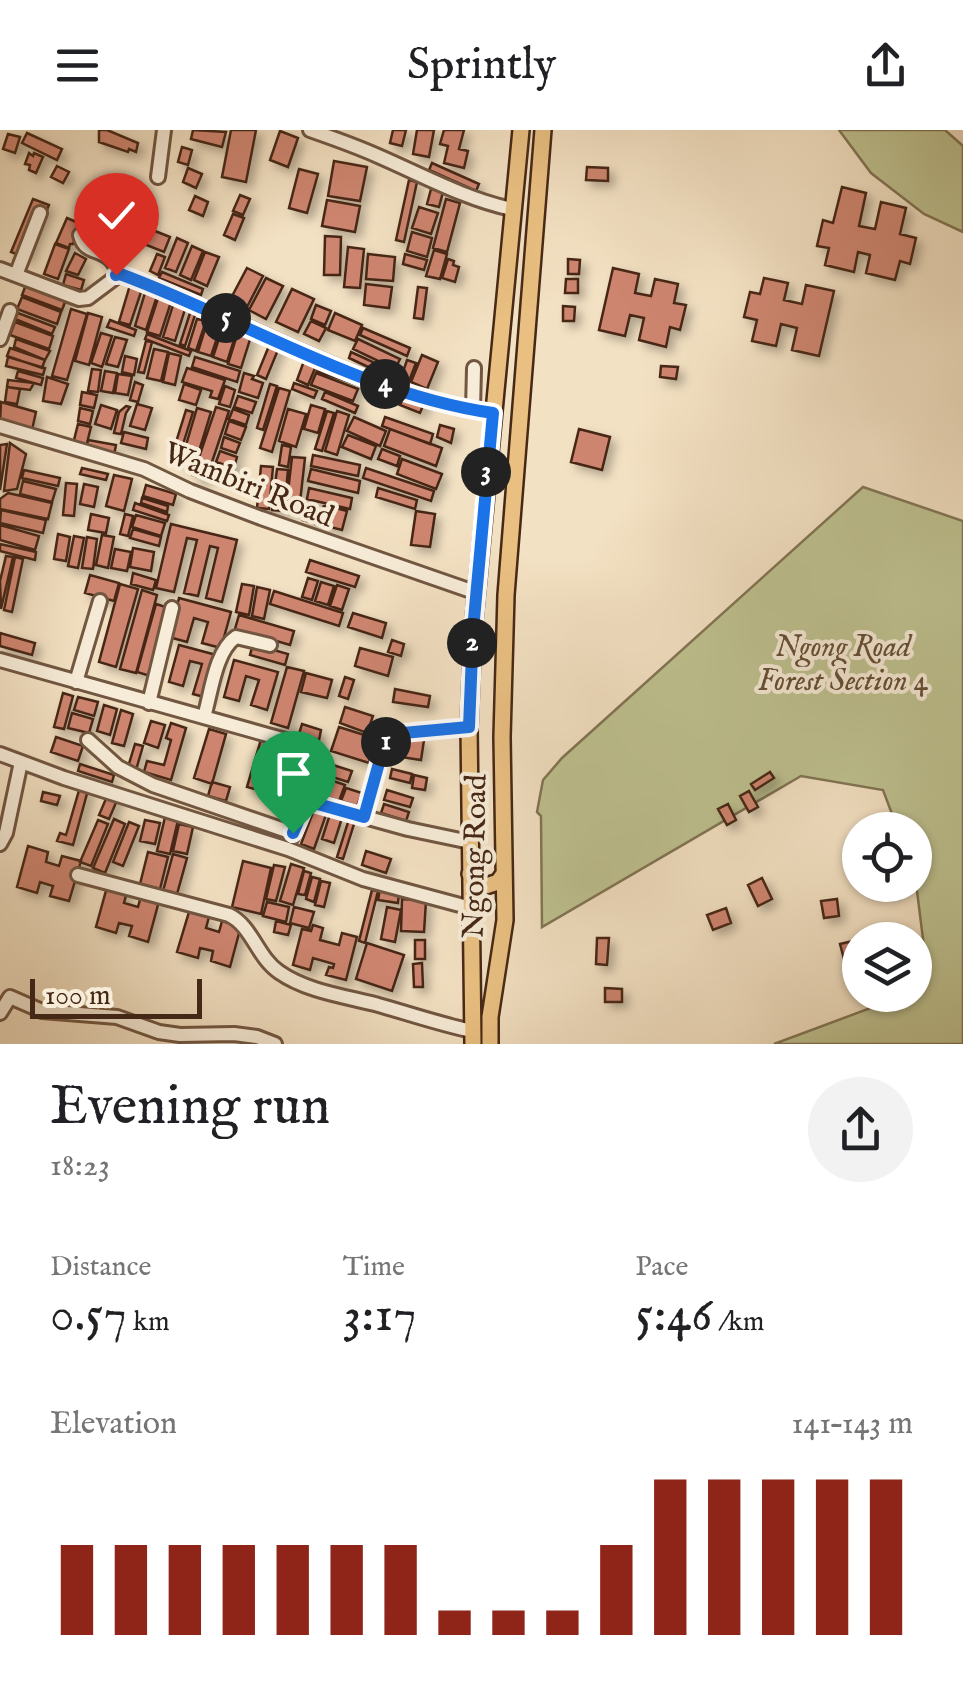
<!DOCTYPE html>
<html lang="en">
<head>
<meta charset="utf-8">
<style>
  body { margin:0; font-family:"IM FELL English",serif; background:#f2f2f2; color:#202124; height:100vh; display:flex; flex-direction:column; font-size:38px; white-space:nowrap }
  * { box-sizing:border-box; margin:0 }
  p { font-size:32px; color:#757577 }
  .icon { flex:none; width:55px; height:55px; fill:none; stroke:currentColor; stroke-width:2; stroke-linecap:round; stroke-linejoin:round }
  .map { position:relative; height:914px; overflow:hidden }
  .drawer { display:flex; flex-direction:column; background:#fff; flex:1 }
  .drawer>* { flex:none }
  .controls { position:absolute; left:842px; top:682px; display:grid; gap:20px }
  .controls a { display:grid; place-items:center; width:90px; height:90px; border-radius:50%; background:#fff; box-shadow:0 2px 8px #0004; font-size:50px }
  .scale { position:absolute; left:30px; bottom:25px; width:172px; box-sizing:border-box; padding-left:10px; border:5px solid #462816; border-top:0; font-size:28px; line-height:35px; white-space:nowrap; color:#462816; -webkit-text-stroke:8px #f7ecd8; paint-order:stroke }
  .pin { position:absolute; display:grid; place-items:center; width:85px; height:85px; color:#fff; margin:-102px -42px; border-radius:50% 50% 50% 0; rotate:-45deg; box-shadow:0 0 10px #0007 }
  .pin .icon { rotate:45deg }
  .km { position:absolute; width:50px; height:50px; margin:-25px; border-radius:50%; background:#222; color:#fff; font-size:28px; line-height:50px; text-align:center }
  .round { display:grid; place-items:center; flex:none; width:105px; height:105px; border-radius:52px; background:#f2f2f2 }
  .head { display:flex; align-items:center; justify-content:space-between; height:170px; padding:0 50px }
  h1 { font-size:55px; font-weight:600; line-height:75px }
  .stats { display:grid; grid-template-columns:repeat(3,1fr); gap:15px; height:170px; padding:10px 50px }
  .stats div { display:grid; align-content:center }
  .stats b { font-size:50px; font-weight:600 }
  .stats small { font-size:28px; font-weight:400 }
  .stats p { font-size:28px }
  .chart { height:280px; padding:20px 50px }
  .chart p { display:flex; justify-content:space-between }
  .chart svg { width:100%; height:180px; margin-top:10px; stroke:#8f2418; stroke-width:6 }
  header { display:flex; justify-content:space-between; align-items:center; height:130px; padding:0 50px; background:#fff; font-size:45px; font-weight:600 }
  .map>svg:first-child { display:block }
  .green { fill:#bfc291; stroke:#827554; stroke-width:2.5 }
  .building { fill:#ce856f; stroke:#462816; stroke-width:2.5; filter:url(#shadow) }
  .lines { fill:none; stroke-linecap:round; stroke-linejoin:round }
  .minor-casing { stroke:#715641; stroke-width:18 }
  .major-casing { stroke:#462816; stroke-width:20 }
  .minor { stroke:#f7ecd8; stroke-width:12 }
  .major { stroke:#eac082; stroke-width:15 }
  .route-casing { stroke:#fff; stroke-width:20 }
  .route { stroke:#1a73e8; stroke-width:12 }
  .labels { text-anchor:middle; stroke-width:8; stroke-linejoin:round; paint-order:stroke }
  .street-label { font-size:30px; fill:#462816; stroke:#f7ecd8 }
  .park-label { font-size:30px; font-style:italic; fill:#644e35; stroke:#f7ecd8 }
</style>
</head>
<body>
<header><svg class="icon" aria-label="menu" viewBox="0 0 24 24"><path d="M4 6h16M4 12h16M4 18h16"/></svg>Sprintly<svg class="icon" aria-label="share" viewBox="0 0 24 24"><path d="M12 15V3M7 8l5-5 5 5M5 13v7h14v-7"/></svg></header>
<div class="map">
<svg width="963" height="914" viewBox="0 0 963 914">
  <defs>
    <filter id="shadow"><feDropShadow dx="5.5" dy="5.5" stdDeviation="5" flood-color="#0004"/></filter>
  </defs>
  <rect width="100%" height="100%" fill="#f3e1c3"/>
  <filter id="stains"><feTurbulence type="fractalNoise" baseFrequency=".002" numOctaves="4"/><feColorMatrix values="0 0 0 0 .2 0 0 0 0 .09 0 0 0 0 .02 0 0 0 .5 -.17"/></filter>
  <radialGradient id="worn" r=".72"><stop offset=".6" stop-color="#630" stop-opacity="0"/><stop offset="1" stop-color="#630" stop-opacity=".3"/></radialGradient>
  <path class="green" d="M839,0h106l18,16v86l-39,-18 -53,-41z
    M863,357l100,34v523h-189l102,-38 13,-11h26v-22l11,-10 -11,-88v-45h-17l-15,-40 -82,-14 -259,151 -1,-111 -4,-4 6,-32 19,-22z"/>
  <path class="building" d="M99,0h8l31,13 -2,9 -7,-3 -1,3 -29,-10z
    M193,0l33,2 -4,15 -31,-8z
    M231,0h25l-10,52 -24,-5z
    M393,0h13l-4,16 -12,-3z
    M417,0h17l-5,27 -16,-3z
    M444,0h20l-5,19 9,2 -4,17 -20,-5 4,-17 -8,-2z
    M280,1l18,7 -10,29 -18,-7z
    M27,3l35,16 -5,11 -35,-17z
    M8,4l12,3 -5,16 -12,-4z
    M182,17l10,3 -4,15 -10,-3z
    M29,23l4,3 1,-3 9,4 -7,16 -7,-3 1,-5 -5,-1z
    M334,31l33,6 -7,34 -32,-5z
    M432,33l47,21 -3,7 -47,-21z
    M57,36l12,6 -6,11 -12,-6z
    M587,37l21,1v13l-22,-1z
    M188,38l14,6 -6,14 -13,-6z
    M299,39l19,5 -11,39 -18,-5z
    M409,50l8,2 -13,60 -8,-2z
    M842,57l24,6 -7,33 16,3 6,-27 25,6 -6,26 16,4 -6,26 -10,-3 -5,19 -29,-7 4,-18 -12,-3 -4,20 -29,-7 4,-17 -12,-2 6,-26 10,3z
    M431,59l12,3 -4,15 -12,-3z
    M106,65l25,11 -3,8 -25,-11z
    M240,65l10,4 -7,16 -10,-4z
    M195,66l13,6 -5,14 -14,-6z
    M33,69l16,6 -22,53 -16,-6z
    M446,69l14,4 -13,49 -14,-4z
    M327,70l33,6 -5,26 -33,-6z
    M419,77l19,6 -7,21 -19,-6z
    M115,80l21,10 -3,6 -21,-10z
    M233,84l11,4 -9,22 -11,-5z
    M110,87l14,5 -6,17 -14,-6z
    M67,88l14,6 -8,20h-3l-1,4 -13,-5z
    M150,99l20,8 -6,15 -20,-8z
    M412,102l20,6 -5,19 -20,-6z
    M325,106l16,1 -1,38h-16z
    M177,108l11,5 -12,29 -11,-4z
    M55,114l14,5 -11,30 -14,-5z
    M192,116l11,5 -12,29 -11,-5z
    M348,117l16,2 -4,39 -16,-1z
    M434,120l13,4 -7,25 -14,-3z
    M205,122l14,5 -12,29 -13,-6z
    M75,123l11,6 -8,16 -12,-4z
    M157,124l8,3 -7,18 -8,-4z
    M368,124l27,3 -2,24 -27,-2z
    M405,124l22,6 -3,10 -21,-6z
    M448,129l6,2 -1,4 6,2 -4,15 -13,-4z
    M568,129l12,1 -1,14h-11z
    M247,138l16,8 -17,33 -16,-9z
    M613,138l26,6 -4,19 16,3 4,-17 23,5 -4,19 12,2 -6,25 -10,-3 -4,20 -27,-7 5,-22 -14,-3 -5,21 -26,-6z
    M162,142l41,17 -2,6 -42,-17z
    M66,144l18,6 -3,10 -18,-5z
    M266,148l17,8 -17,33 -17,-9z
    M764,148l24,5 -4,17 18,4 4,-19 28,6 -15,65 -27,-6 5,-22 -16,-4 -5,22 -24,-5 5,-21 -13,-3 6,-25 10,2z
    M566,149h12v14h-13z
    M27,152l40,15 -5,13 -40,-15z
    M366,154l26,3 -3,21 -25,-3z
    M130,155l12,4 -12,36 -11,-3z
    M418,157l9,1 -4,31 -9,-1z
    M292,159l22,10 -16,33 -22,-10z
    M145,163l12,3 -11,34 -11,-4z
    M159,165l13,4 -12,37 -13,-4z
    M22,167l39,15 -4,12 -40,-15z
    M174,172l12,4 -11,35 -12,-4z
    M316,175l15,6 -6,14 -14,-6z
    M563,176l12,1 -1,14h-11z
    M71,179l16,5 -20,66 -15,-4z
    M191,180l5,2 -11,34 -5,-2z
    M18,183l37,14 -3,7 -37,-15z
    M88,183l14,4 -13,48 -14,-4z
    M335,183l27,12 -7,16 -27,-11z
    M209,186l14,4 -12,36 -13,-4z
    M197,189l9,2 -10,30 -8,-3z
    M110,190l26,10 -2,6 -27,-9z
    M311,191l15,7 -7,13 -15,-7z
    M15,192l38,14 -4,13 -39,-14z
    M224,193l14,4 -11,35 -14,-5z
    M363,198l47,20 -3,8 -47,-21z
    M239,199l13,4 -11,35 -13,-4z
    M101,203l11,3 -10,31 -11,-4z
    M147,204l44,17 -2,5 -44,-17z
    M115,207l12,3 -9,27 -12,-3z
    M16,209l34,12 -5,9 -31,-13z
    M358,209l42,20 -5,10 -42,-20z
    M146,211l6,1 -8,31 -6,-1z
    M271,211l9,4 -14,34 -9,-4z
    M10,218l35,12 -3,8 -35,-12z
    M154,219l14,3 -7,29 -14,-3z
    M351,222l35,16 -3,6 -34,-16z
    M169,223l12,3 -6,29 -12,-3z
    M422,225l16,7 -11,27 -16,-7z
    M125,226l12,3 -3,16 -12,-3z
    M8,227l37,11 -2,7 -37,-9z
    M195,227l45,14 -3,11 -45,-15z
    M407,230l9,3 -7,18 -8,-3z
    M304,231l12,5 -8,19 -11,-5z
    M320,232l49,18 -3,8 -49,-17z
    M661,236l17,1 -2,12 -16,-2z
    M187,238l38,12 -7,19 -8,-2 2,-6 -30,-9z
    M92,239l9,1 -3,22 -10,-1z
    M18,241l25,7 -2,7 -25,-7z
    M105,241l12,2 -4,20 -12,-2z
    M244,243l10,3 -2,3 11,4 -5,15 -19,-6z
    M316,243l42,16 -5,12 -42,-16z
    M118,244l14,2 -4,19 -13,-2z
    M47,247l21,7 -7,20 -18,-3z
    M8,250l26,3 -4,7 -23,-3z
    M135,252l8,3 -5,17 -8,-2z
    M294,253l23,8 -3,7 -22,-9z
    M184,254l17,6 -5,15 -17,-5z
    M270,254l7,2 -14,44 -6,-2z
    M225,256l10,4 -5,17 -11,-3z
    M7,257l13,2 -3,15 -12,-2z
    M279,258l11,3 -18,61 -12,-4z
    M82,262l15,3 -3,13 -14,-3z
    M325,262l33,14 -3,7 -33,-14z
    M405,263l20,8 -5,12 -20,-8z
    M238,266l18,6 -4,11 -18,-6z
    M1,272l35,10 -4,18 -32,-8z
    M137,274l15,4 -7,22 -15,-4z
    M101,275l16,5 -6,19 -16,-5z
    M311,275l14,4 -7,24 -14,-4z
    M126,276l4,1 -4,6 -5,21 -7,-1 5,-21z
    M216,277l13,4 -23,69 -13,-5z
    M80,278l13,3 -3,13 -12,-3z
    M197,278l14,4 -17,55 -13,-5z
    M233,279l16,6 -3,10 -17,-6z
    M288,279l18,5 -10,33 -17,-6z
    M186,280l7,2 -13,42 -7,-2z
    M327,281l7,2 -12,38 -7,-2z
    M337,281l12,4 -12,40 -12,-4z
    M354,287l32,14 -6,15 -33,-15z
    M385,287l48,17 -3,10 -48,-18z
    M229,291l17,6 -5,13 -16,-6z
    M78,294l13,3 -5,20 -13,-3z
    M440,295l14,4 -3,14 -14,-6z
    M390,299l52,19 -6,18 -52,-20z
    M579,299l31,8 -8,33 -31,-8z
    M124,302l24,6 -2,11 -25,-6z
    M348,305l28,11 -5,13 -29,-12z
    M224,307l16,6 -4,10 -15,-5z
    M88,310l28,5 -2,10 -28,-6z
    M10,313l16,11 -9,35 -13,2z
    M7,314l-7,46v-45z
    M282,315l9,2 -3,20 -9,-2z
    M382,319l18,7 -3,10 -19,-7z
    M220,321l17,6 -3,11 -18,-6z
    M313,325l47,10 -2,11 -47,-10z
    M292,327l13,1 -6,53 -13,-2z
    M402,329l40,15 -6,15 -39,-15z
    M215,333l19,7 -3,8 -19,-7z
    M261,336l12,1 -4,42 -12,-1z
    M82,338l26,6 -2,6 -26,-6z
    M366,338l68,23 -3,10 -68,-23z
    M277,339l11,1 -4,41 -12,-1z
    M311,339l49,12 -2,12 -50,-12z
    M24,340l36,8 -2,8 -36,-8z
    M114,345l18,4 -8,32 -18,-5z
    M23,351l33,8 -4,13 -32,-8z
    M66,353l11,1 -3,32 -11,-1z
    M84,354l14,3 -4,20 -14,-3z
    M146,355l30,9 -3,11 -30,-9z
    M309,358l43,10 -2,11 -43,-10z
    M378,358l39,12 -2,9 -39,-12z
    M8,363l44,10 -4,16 -48,-10v-10z
    M142,368l26,8 -1,6 -26,-9z
    M135,373l34,12 -2,6 -34,-11z
    M324,375l23,6 -5,19 -39,-10 3,-12 16,5z
    M1,380l45,10 -3,13 -43,-10z
    M416,381l19,3 -5,33 -19,-2z
    M91,384l18,4 -3,15 -18,-3z
    M125,384l8,2 -5,20 -8,-2z
    M136,385l29,8 -4,13 -29,-9z
    M171,394l66,16 -15,62 -16,-4 12,-50 -8,-2 -12,50 -14,-3 13,-53 -10,-2 -13,54 -18,-4z
    M0,395l39,11 -4,14 -35,-10z
    M133,399l28,8 -2,9 -29,-8z
    M58,404l12,3 -4,24 -12,-2z
    M102,405l12,2 -6,31 -12,-3z
    M74,406l10,2 -6,30 -10,-2z
    M87,407l10,2 -4,30 -11,-1z
    M0,414l36,8 -1,8 -35,-9z
    M133,418l21,4 -3,19 -21,-4z
    M115,419l16,3 -4,19 -16,-3z
    M6,426l7,1 -12,52 -1,-28z
    M15,427l8,2 -11,53 -8,-2z
    M310,430l49,16 -4,11 -49,-15z
    M133,443l23,7 -3,10 -22,-6z
    M90,445l29,8 -5,18 -29,-8z
    M308,448l10,3 -6,19 -10,-3z
    M321,452l13,4 -6,19 -13,-4z
    M120,454l18,5 -22,78 -17,-5z
    M242,454l12,2 -5,29 -13,-3z
    M337,455l12,4 -7,21 -12,-4z
    M257,457l13,3 -6,29 -12,-3z
    M142,460l15,5 -21,78 -16,-4z
    M274,461l69,22 -4,13 -69,-22z
    M179,468l52,14 -10,36 -19,-5 6,-21 -14,-4 -7,24 -18,-5z
    M156,474l13,4 -19,68 -13,-4z
    M353,483l33,10 -4,15 -34,-11z
    M239,485l55,16 -4,14 -55,-16z
    M0,503l35,10 -3,12 -32,-9z
    M392,510l12,4 -3,12 -13,-4z
    M253,514l35,10 -3,11 -35,-10z
    M179,515l41,11 -12,42 -15,-4 9,-30 -12,-3 -7,25 -14,-4z
    M360,518l33,9 -5,19 -33,-10z
    M234,530l44,12 -11,38 -16,-5 8,-25 -13,-4 -7,25 -15,-4z
    M287,537l17,4 -16,57 -17,-5z
    M306,543l26,7 -5,18 -26,-6z
    M345,547l9,3 -6,19 -9,-3z
    M395,559l35,7 -2,11 -35,-5z
    M63,563l10,3 -9,33 -10,-2z
    M78,567l20,5 -4,14 -20,-6z
    M104,575l13,4 -7,26 -13,-4z
    M345,577l28,9 -6,17 -27,-10z
    M121,580l12,4 -9,32 -12,-3z
    M72,583l21,6 -4,14 -21,-5z
    M151,591l14,4 -7,23 -14,-5z
    M171,593l15,5 -15,52 -27,-8 3,-11 17,4 7,-25 -5,-2z
    M302,594l19,6 -2,10 -20,-6z
    M339,597l38,12 -8,24 -38,-12z
    M209,599l17,5 -14,50 -18,-6z
    M262,606l11,3 -15,51 -11,-3z
    M56,607l27,9 -5,15 -27,-9z
    M404,607l20,3 -3,20 -20,-3z
    M135,614l8,2 -7,24 -8,-3z
    M80,634l34,11 -2,7 -34,-11z
    M333,635l19,6 -4,11 -19,-6z
    M392,639l20,5 -2,9 -20,-5z
    M770,642l4,6 -19,12 -4,-6z
    M414,645l13,3 -2,12 -13,-2z
    M325,648l20,7 -6,16 -19,-6z
    M212,652l18,5 -4,14 -18,-5z
    M80,657l8,3 -15,55 -16,-4 3,-8 6,2z
    M346,658l16,5 -5,13 -16,-5z
    M387,660l26,8 -3,9 -26,-7z
    M749,661l9,16 -9,5 -9,-16z
    M43,662l17,4 -3,9 -16,-4z
    M108,664l10,4 -9,21 -10,-4z
    M384,674l25,8 -3,9 -25,-8z
    M728,674l8,16 -9,5 -9,-16z
    M315,677l12,5 -13,37 -13,-5z
    M166,683l13,3 -9,38 -13,-3z
    M330,684l12,4 -8,25 -12,-4z
    M114,689l11,5 -20,49 -12,-5z
    M349,689l6,2 -12,38 -6,-2z
    M98,690l10,4 -17,42 -11,-4z
    M145,690l15,3 -5,21 -15,-3z
    M129,692l10,4 -16,40 -10,-4z
    M179,694l14,3 -6,27 -14,-3z
    M28,716l20,6 -2,10 13,4 3,-10 19,5 -12,40 -19,-5 3,-10 -13,-4 -3,11 -20,-6z
    M366,721l25,8 -5,14 -24,-8z
    M148,722l20,5 -8,32 -20,-5z
    M173,724l14,4 -10,36 -14,-3z
    M243,731l28,7 -10,46 -29,-7z
    M291,734l13,4 -11,37 -13,-4z
    M274,735l11,2 -9,34 -10,-2z
    M304,741l7,2 -6,22 -7,-1z
    M312,747l8,2 -6,23 -8,-3z
    M762,748l10,21 -14,7 -10,-21z
    M321,751l9,2 -6,24 -9,-2z
    M107,757l20,5 -3,11 14,4 3,-11 18,5 -11,41 -19,-6 3,-10 -13,-3 -3,10 -20,-6z
    M380,759l19,3 -1,11 -20,-3z
    M372,760l6,1 -13,52 -6,-2z
    M402,769l24,2 -2,31 -23,-1z
    M837,769l2,17 -15,2 -3,-17z
    M267,772l22,5 -3,15 -23,-6z
    M294,777l20,5 -5,16 -19,-5z
    M387,777l14,3 -6,32 -14,-3z
    M726,778l5,15 -18,7 -6,-15z
    M189,782l20,5 -3,11 13,4 3,-11 19,5 -11,41 -19,-6 2,-10 -13,-3 -2,10 -21,-6z
    M276,791l15,4 -3,10 -14,-3z
    M313,795l10,3 -3,12 19,5 3,-12 15,4 -11,43 -20,-5 3,-8 4,1 1,-4 -21,-6 -3,12 -17,-5 9,-36 9,2z
    M597,808h12l-2,27 -11,-1z
    M415,810h10v19h-10z
    M853,811l4,15 -13,3 -4,-15z
    M367,813l37,12 -12,36 -36,-12z
    M422,833l1,24h-9l-1,-23z
    M605,858l17,1v13h-17z"/>
  <g class="lines">
    <defs>
      <path id="minor" d="M310,0c23,8 46,16 68,26 44,19 87,43 134,53
        M158,47l6,-47
        M80,105c5,20 19,12 31,25 4,4 6,9 9,14
        M0,139l79,30 9,-1 32,-24c125,44 241,119 373,139
        M16,145l24,-62
        M0,209l10,-28
        M473,280l1,-42
        M0,296l144,43 46,22 71,27 216,75
        M0,530l307,86 8,7v14l-8,34
        M76,552l24,-81
        M149,573l23,-95
        M204,587c7,-23 11,-66 32,-80l34,8
        M88,610l30,27 35,18 140,48
        M0,624l64,24 224,71 75,30 108,29
        M364,687l21,-72 7,-11 77,-7
        M292,707l15,-36 101,28 62,13
        M0,714l6,-11 15,-71
        M78,745l151,40c23,11 28,42 50,57 27,19 64,24 96,32 32,9 64,20 97,27
        M0,883l10,-16 32,14 75,6 42,15 21,3 54,-1 23,3 18,7"/>
      <path id="major" d="M470,744l6,7 10,5 12,-4 5,-7
        M473,914l-4,-317 4,-97 48,-500
        M490,914v-27l15,-97 -3,-183 4,-142 37,-465"/>
    </defs>
    <use href="#minor" class="minor-casing"/>
    <use href="#major" class="major-casing"/>
    <use href="#minor" class="minor"/>
    <use href="#major" class="major"/>
  </g>
  <g class="lines">
    <defs>
      <path id="route" d="M116,145l4,-1c122,45 244,121 373,139l-20,217 -4,97 -77,7 -8,11 -20,72 -57,-16 -14,32"/>
    </defs>
    <use href="#route" class="route-casing"/>
    <use href="#route" class="route"/>
  </g>
  <g class="labels">
    <g class="street-label">
      <text transform="translate(249 354) rotate(22)" y="10">Wambiri Road</text>
      <text transform="translate(474 726) rotate(-89)" y="10">Ngong Road</text>
    </g>
    <g class="park-label">
      <text x="843" y="526">Ngong Road<tspan x="843" dy="34">Forest Section 4</tspan></text>
    </g>
  </g>
  <rect width="100%" height="100%" filter="url(#stains)"/>
  <rect width="100%" height="100%" fill="url(#worn)"/>
</svg>
<div class="controls">
<a><svg class="icon" aria-label="locate" viewBox="0 0 24 24"><circle cx="12" cy="12" r="6"/><path d="M12 2v4M12 18v4M2 12h4M18 12h4"/></svg></a>
<a><svg class="icon" aria-label="layers" viewBox="0 0 24 24"><path d="M12 4l9 5-9 5-9-5zM3 14l9 5 9-5"/></svg></a>
</div>
<div class="scale">100 m</div>
<div class="pin" style="left:293px;top:703px;background:#1e9e55"><svg class="icon" aria-label="arrive" viewBox="0 0 24 24"><path d="M6 21V4h12l-3 4 3 4H6"/></svg></div>
<div class="pin" style="left:116px;top:145px;background:#d93025"><svg class="icon" aria-label="check" viewBox="0 0 24 24"><path d="M5 12l5 5 9-10"/></svg></div>
<b class="km" style="left:386px;top:612px">1</b>
<b class="km" style="left:472px;top:513px">2</b>
<b class="km" style="left:486px;top:342px">3</b>
<b class="km" style="left:385px;top:254px">4</b>
<b class="km" style="left:226px;top:188px">5</b>
</div>
<section class="drawer">
<div class="head"><div><h1>Evening run</h1><p>18:23</p></div><a class="round"><svg class="icon" aria-label="share" viewBox="0 0 24 24"><path d="M12 15V3M7 8l5-5 5 5M5 13v7h14v-7"/></svg></a></div>
<div class="stats">
<div><p>Distance</p><b>0.57<small> km</small></b></div>
<div><p>Time</p><b>3:17</b></div>
<div><p>Pace</p><b>5:46<small> /km</small></b></div>
</div>
<div class="chart"><p><span>Elevation</span>141–143 m</p>
<svg viewBox="0 0 160 44" preserveAspectRatio="none"><path d="M5 44V22M15 44V22M25 44V22M35 44V22M45 44V22M55 44V22M65 44V22M75 44V38M85 44V38M95 44V38M105 44V22M115 44V6M125 44V6M135 44V6M145 44V6M155 44V6"/></svg>
</div>
</section>
</body>
</html>
